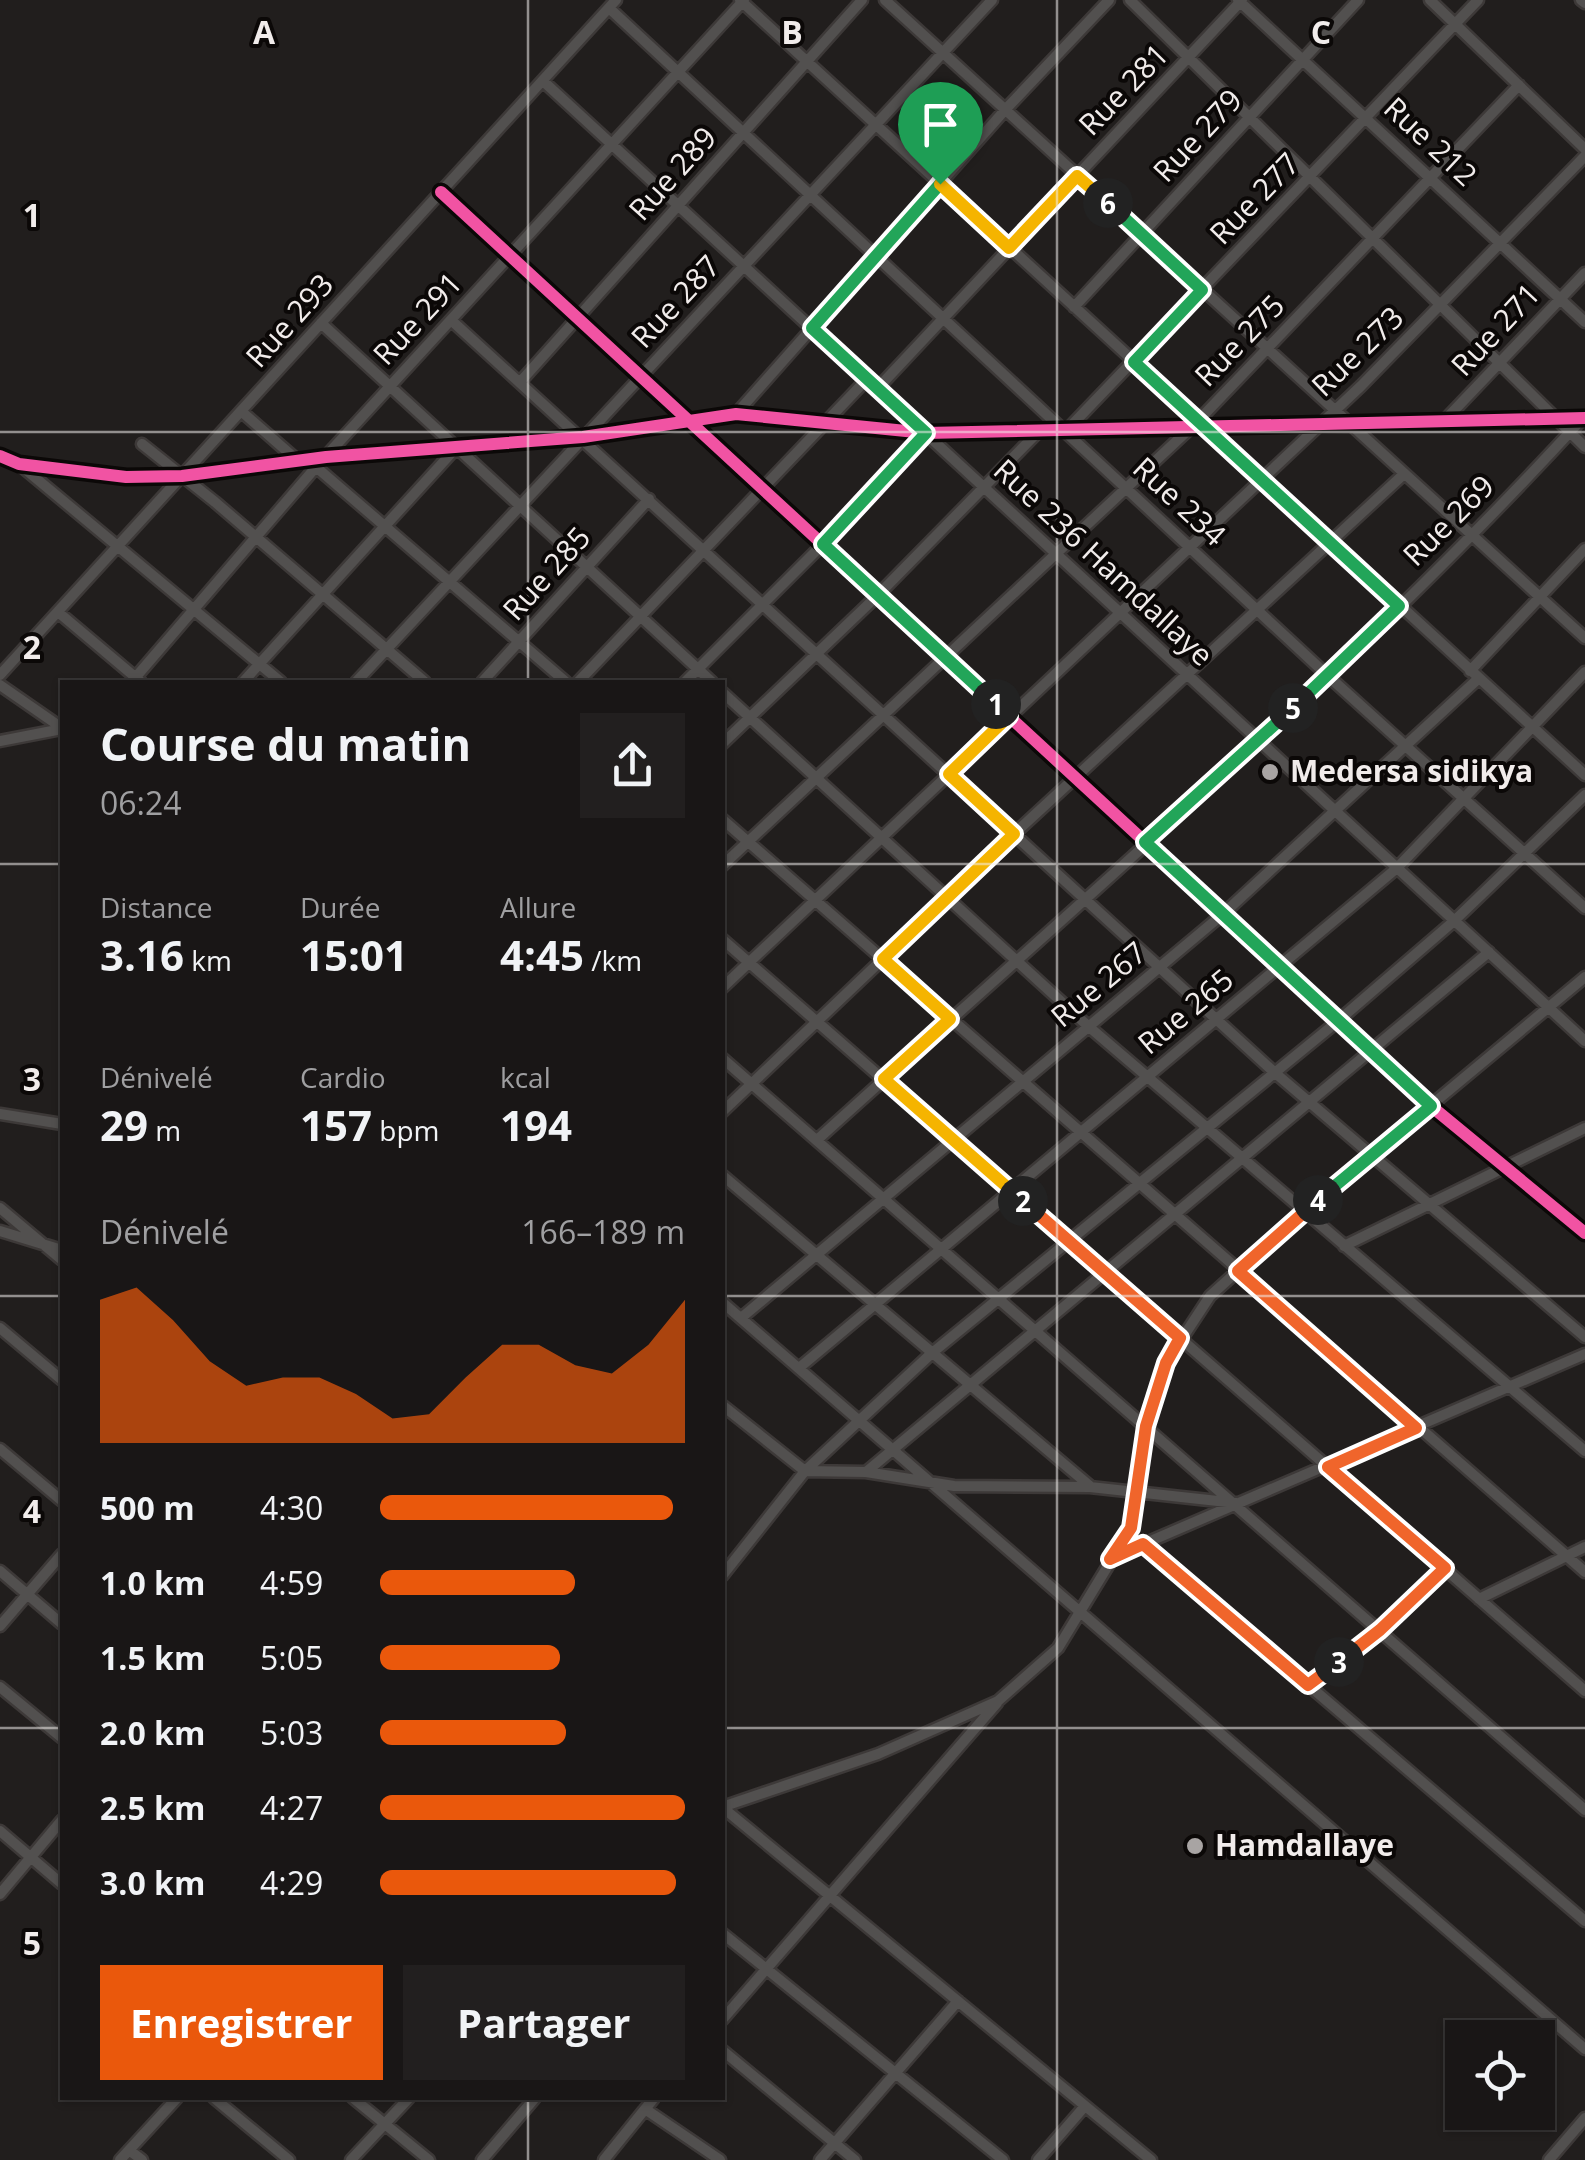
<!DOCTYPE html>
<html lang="fr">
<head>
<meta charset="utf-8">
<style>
  body { margin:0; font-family:"Open Sans",sans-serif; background:#221f1f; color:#f1f3f6; height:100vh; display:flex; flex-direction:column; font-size:38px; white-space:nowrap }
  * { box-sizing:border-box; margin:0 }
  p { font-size:32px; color:#9f9fa1 }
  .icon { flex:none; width:55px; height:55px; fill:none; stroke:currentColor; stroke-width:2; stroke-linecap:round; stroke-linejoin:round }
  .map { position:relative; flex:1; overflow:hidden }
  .side { position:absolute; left:60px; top:680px; width:665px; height:1420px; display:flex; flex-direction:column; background:#191616; border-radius:0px; box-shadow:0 2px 8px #0004,0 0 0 2px #373535 }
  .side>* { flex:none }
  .tools { position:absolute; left:1445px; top:2020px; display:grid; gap:20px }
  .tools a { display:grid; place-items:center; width:110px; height:110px; border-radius:0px; background:#191616; box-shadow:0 2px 8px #0004,0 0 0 2px #373535; font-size:50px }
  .pin { position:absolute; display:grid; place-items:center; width:85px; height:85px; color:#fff; margin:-102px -42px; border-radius:50% 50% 50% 0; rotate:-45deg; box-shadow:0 0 10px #0007 }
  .pin .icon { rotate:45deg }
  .km { position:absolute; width:50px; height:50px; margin:-25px; border-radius:50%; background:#222; color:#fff; font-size:28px; line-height:50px; text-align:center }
  .round { display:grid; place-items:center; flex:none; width:105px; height:105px; border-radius:0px; background:#221f1f }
  .headline { display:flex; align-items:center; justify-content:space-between; height:170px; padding:0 40px }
  h1 { font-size:45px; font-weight:700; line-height:75px }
  .metrics { display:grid; grid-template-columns:repeat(3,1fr); gap:15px; height:170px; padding:10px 40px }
  .metrics div { display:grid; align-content:center }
  .metrics b { font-size:42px; font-weight:700 }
  .metrics small { font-size:28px; font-weight:400 }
  .metrics p { font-size:28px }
  .chart { height:280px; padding:20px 40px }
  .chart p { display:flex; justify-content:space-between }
  .chart svg { width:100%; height:180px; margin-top:10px; fill:#ea580c; opacity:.7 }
  .cta { display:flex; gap:20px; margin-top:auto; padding:20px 40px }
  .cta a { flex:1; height:115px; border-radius:0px; background:#ea580c; color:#fff; font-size:40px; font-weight:700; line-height:115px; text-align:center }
  .cta a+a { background:#221f1f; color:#f1f3f6 }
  ul { padding:0 40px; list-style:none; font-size:32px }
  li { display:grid; grid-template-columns:160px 120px 1fr; align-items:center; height:75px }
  li i { height:25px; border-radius:12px; background:#ea580c }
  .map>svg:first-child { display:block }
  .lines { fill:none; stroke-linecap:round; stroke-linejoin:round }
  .street-casing { stroke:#3d3938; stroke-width:15 }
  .street { stroke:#52504f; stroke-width:10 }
  .cycleway-casing { stroke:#0b0807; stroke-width:19 }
  .cycleway { stroke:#f153a3; stroke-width:12 }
  .split-1-casing { stroke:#fff; stroke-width:20 }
  .split-2-casing { stroke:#fff; stroke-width:20 }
  .split-3-casing { stroke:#fff; stroke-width:20 }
  .split-4-casing { stroke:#fff; stroke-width:20 }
  .split-5-casing { stroke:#fff; stroke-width:20 }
  .split-6-casing { stroke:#fff; stroke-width:20 }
  .split-7-casing { stroke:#fff; stroke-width:20 }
  .split-1 { stroke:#22a559; stroke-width:12 }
  .split-2 { stroke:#f5b400; stroke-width:12 }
  .split-3 { stroke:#f0652b; stroke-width:12 }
  .split-4 { stroke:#f0652b; stroke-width:12 }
  .split-5 { stroke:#22a559; stroke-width:12 }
  .split-6 { stroke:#22a559; stroke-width:12 }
  .split-7 { stroke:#f5b400; stroke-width:12 }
  .grid { fill:none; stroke:#f1eceb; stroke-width:2.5; stroke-opacity:0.55 }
  .poi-dot { fill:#a8a4a3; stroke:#0b0807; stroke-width:4 }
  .labels { text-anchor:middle; stroke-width:8; stroke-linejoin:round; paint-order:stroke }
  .street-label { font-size:30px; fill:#f1eceb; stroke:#0b0807 }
  .poi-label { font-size:30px; font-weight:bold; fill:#f1eceb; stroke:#0b0807; text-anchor:start }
  .grid-label { font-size:32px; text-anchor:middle; font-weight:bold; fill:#f1eceb; stroke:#0b0807; stroke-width:8; stroke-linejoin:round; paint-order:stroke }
</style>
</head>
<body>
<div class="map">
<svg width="1585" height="2160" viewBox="0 0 1585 2160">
  <rect width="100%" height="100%" fill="#211e1d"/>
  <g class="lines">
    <defs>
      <path id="street" d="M740,0l845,775
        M885,0l700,638
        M1130,0l455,447
        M1238,0l347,322
        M1430,0l155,149
        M1581,0l4,3
        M609,8l718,667 258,233
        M543,81l1042,960
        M441,192l990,914 154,127
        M1074,307l284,-307
        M451,320l823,752 311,265
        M321,323l391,359
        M521,381l341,-381
        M877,389l365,-389
        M241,411l56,49
        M736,414l269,-304 104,-110
        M1444,421l141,-148
        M1067,430l411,-430
        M142,444l73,58 210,180
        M0,456l19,8 107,13 56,-1 144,-19 257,-20 153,-23 190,19 659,-15
        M20,465l261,217
        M316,467l250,215
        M58,612l83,70
        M1470,671l115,-122
        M0,675l616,-675
        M135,678l181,-211 428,-467
        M243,682l213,-234
        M356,682l636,-682
        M482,682l167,-183
        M578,682l289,-303
        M685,682l171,-171 70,-78
        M0,685l62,43
        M722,692l366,334 497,425
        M0,741l62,-12
        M722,744l156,-149 161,-164
        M722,819l863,753
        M722,866l476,-445 321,-336
        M722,939l863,752
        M722,988l639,-602 224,-230
        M722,1058l863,752
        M722,1112l292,-278 390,-360
        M0,1114l62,10
        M817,1140c260,-236 530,-464 767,-723
        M722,1175l368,311
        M0,1208l62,52
        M0,1231l62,19
        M1344,1246l241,-118
        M722,1302l863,747
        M741,1318l482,-404 256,-236
        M0,1328l62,52
        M799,1368l598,-500 188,-196
        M722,1405l83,66 61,1 88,14 136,1 146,16
        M0,1449l62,52
        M866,1472l623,-520
        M1143,1544l442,377
        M1111,1558l474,-204
        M0,1571l62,53
        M722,1576l83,-105 127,-118 406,-332 116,-100 131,-126
        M1479,1599l106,-52
        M0,1626l62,-72
        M1308,1685l73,-55 64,-62
        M0,1687l62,51
        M722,1807l156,-53 120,-53 60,-53 73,-120 15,-103 20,-62 44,-67 94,-85 281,-234
        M722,1807l429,353
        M0,1831l62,53
        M0,1894l62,-74
        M722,1933l281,227
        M722,2020l275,-317
        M722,2050l133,110
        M214,2098l75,62
        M353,2098l76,62
        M645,2109l75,51
        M129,2150l13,10
        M120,2160l57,-62
        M351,2160l58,-62
        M482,2160l53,-62
        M604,2160l50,-62
        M820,2160l138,-159
        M1038,2160l47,-54
        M1549,2160l36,-42"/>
    </defs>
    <use href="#street" class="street-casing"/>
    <use href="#street" class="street"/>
    <defs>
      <path id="cycleway" d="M441,192l990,914 154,127
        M0,456l19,8 107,13 56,-1 144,-19 257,-20 153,-23 190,19 659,-15"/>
    </defs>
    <use href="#cycleway" class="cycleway-casing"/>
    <use href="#cycleway" class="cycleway"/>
  </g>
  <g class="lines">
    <defs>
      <path id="split-1" d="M940,184l-128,144 114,105 -103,111 173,160"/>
      <path id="split-2" d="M996,704l13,12 -60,58 65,60 -131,125 67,60 -66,60 139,122"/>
      <path id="split-3" d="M1023,1201l157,137 -14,25 -20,63 -15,102 -21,31 33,-15 165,141 31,-23"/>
      <path id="split-4" d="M1318,1200l-80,71 178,157 -88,39 117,101 -65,62 -41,32"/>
      <path id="split-5" d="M1293,708l-148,134 286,264 -113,94"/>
      <path id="split-6" d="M1108,203l94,87 -68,72 265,244 -106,102"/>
      <path id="split-7" d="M940,184l69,64 68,-72 31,27"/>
    </defs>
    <use href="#split-1" class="split-1-casing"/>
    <use href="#split-2" class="split-2-casing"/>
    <use href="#split-3" class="split-3-casing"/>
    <use href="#split-4" class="split-4-casing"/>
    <use href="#split-5" class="split-5-casing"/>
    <use href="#split-6" class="split-6-casing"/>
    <use href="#split-7" class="split-7-casing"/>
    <use href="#split-1" class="split-1"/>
    <use href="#split-2" class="split-2"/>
    <use href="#split-3" class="split-3"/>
    <use href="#split-4" class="split-4"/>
    <use href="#split-5" class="split-5"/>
    <use href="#split-6" class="split-6"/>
    <use href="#split-7" class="split-7"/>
  </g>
  <path class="grid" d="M528,0v682M1057,0v2160M0,432h1585M0,864h62M722,864h863M0,1296h62M722,1296h863M0,1728h62M722,1728h863M528,2098v62"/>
  <g class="poi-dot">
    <circle cx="1270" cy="772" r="10"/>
    <circle cx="1195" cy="1846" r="10"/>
  </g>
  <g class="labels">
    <g class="street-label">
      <text transform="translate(1124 90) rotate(-46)" y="10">Rue 281</text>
      <text transform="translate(1198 136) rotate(-47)" y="10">Rue 279</text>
      <text transform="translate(1430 142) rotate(43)" y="10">Rue 212</text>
      <text transform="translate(673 174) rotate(-48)" y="10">Rue 289</text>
      <text transform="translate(1255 199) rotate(-46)" y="10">Rue 277</text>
      <text transform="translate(676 302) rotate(-47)" y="10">Rue 287</text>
      <text transform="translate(418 319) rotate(-47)" y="10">Rue 291</text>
      <text transform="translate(290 321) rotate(-48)" y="10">Rue 293</text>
      <text transform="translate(1496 330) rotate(-47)" y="10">Rue 271</text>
      <text transform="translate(1240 341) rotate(-46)" y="10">Rue 275</text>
      <text transform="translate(1358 352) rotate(-44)" y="10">Rue 273</text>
      <text transform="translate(1179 502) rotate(43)" y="10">Rue 234</text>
      <text transform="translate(1449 521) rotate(-45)" y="10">Rue 269</text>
      <text transform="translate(1103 563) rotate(43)" y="10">Rue 236 Hamdallaye</text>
      <text transform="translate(547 574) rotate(-48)" y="10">Rue 285</text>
      <text transform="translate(1099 985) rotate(-40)" y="10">Rue 267</text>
      <text transform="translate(1186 1012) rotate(-40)" y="10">Rue 265</text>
    </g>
    <g class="poi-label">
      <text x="1290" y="782">Medersa sidikya</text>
      <text x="1215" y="1856">Hamdallaye</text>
    </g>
  </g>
  <g class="grid-label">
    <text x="264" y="44">A</text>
    <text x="792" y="44">B</text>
    <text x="1321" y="44">C</text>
    <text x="32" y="227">1</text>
    <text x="32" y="659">2</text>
    <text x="32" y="1091">3</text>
    <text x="32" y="1523">4</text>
    <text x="32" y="1955">5</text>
  </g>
</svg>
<div class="tools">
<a><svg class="icon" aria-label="locate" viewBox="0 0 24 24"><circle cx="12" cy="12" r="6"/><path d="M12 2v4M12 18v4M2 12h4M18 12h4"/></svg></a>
</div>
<div class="pin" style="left:940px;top:184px;background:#1e9e55"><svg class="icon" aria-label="arrive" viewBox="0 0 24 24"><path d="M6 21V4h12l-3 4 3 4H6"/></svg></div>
<b class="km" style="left:996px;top:704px">1</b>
<b class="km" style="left:1023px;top:1201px">2</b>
<b class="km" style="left:1339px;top:1662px">3</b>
<b class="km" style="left:1318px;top:1200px">4</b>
<b class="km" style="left:1293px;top:708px">5</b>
<b class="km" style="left:1108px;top:203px">6</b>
<section class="side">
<div class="headline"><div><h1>Course du matin</h1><p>06:24</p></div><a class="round"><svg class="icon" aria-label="share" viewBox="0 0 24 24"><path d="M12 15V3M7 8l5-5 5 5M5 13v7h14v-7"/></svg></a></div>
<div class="metrics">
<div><p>Distance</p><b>3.16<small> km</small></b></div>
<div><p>Durée</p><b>15:01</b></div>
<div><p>Allure</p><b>4:45<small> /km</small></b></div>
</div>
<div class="metrics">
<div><p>Dénivelé</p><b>29<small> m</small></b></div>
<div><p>Cardio</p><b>157<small> bpm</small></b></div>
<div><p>kcal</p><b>194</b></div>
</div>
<div class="chart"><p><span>Dénivelé</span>166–189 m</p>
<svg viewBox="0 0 160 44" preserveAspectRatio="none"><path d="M0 44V9L10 6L20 14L30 24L40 30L50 28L60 28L70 32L80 38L90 37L100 28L110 20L120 20L130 25L140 27L150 20L160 9V44z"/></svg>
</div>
<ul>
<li><b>500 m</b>4:30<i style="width:96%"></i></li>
<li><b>1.0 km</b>4:59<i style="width:64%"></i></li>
<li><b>1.5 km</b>5:05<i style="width:59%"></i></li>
<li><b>2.0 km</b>5:03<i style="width:61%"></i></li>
<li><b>2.5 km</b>4:27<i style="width:100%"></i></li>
<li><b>3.0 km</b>4:29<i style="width:97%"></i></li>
</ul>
<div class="cta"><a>Enregistrer</a><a>Partager</a></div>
</section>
</div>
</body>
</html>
